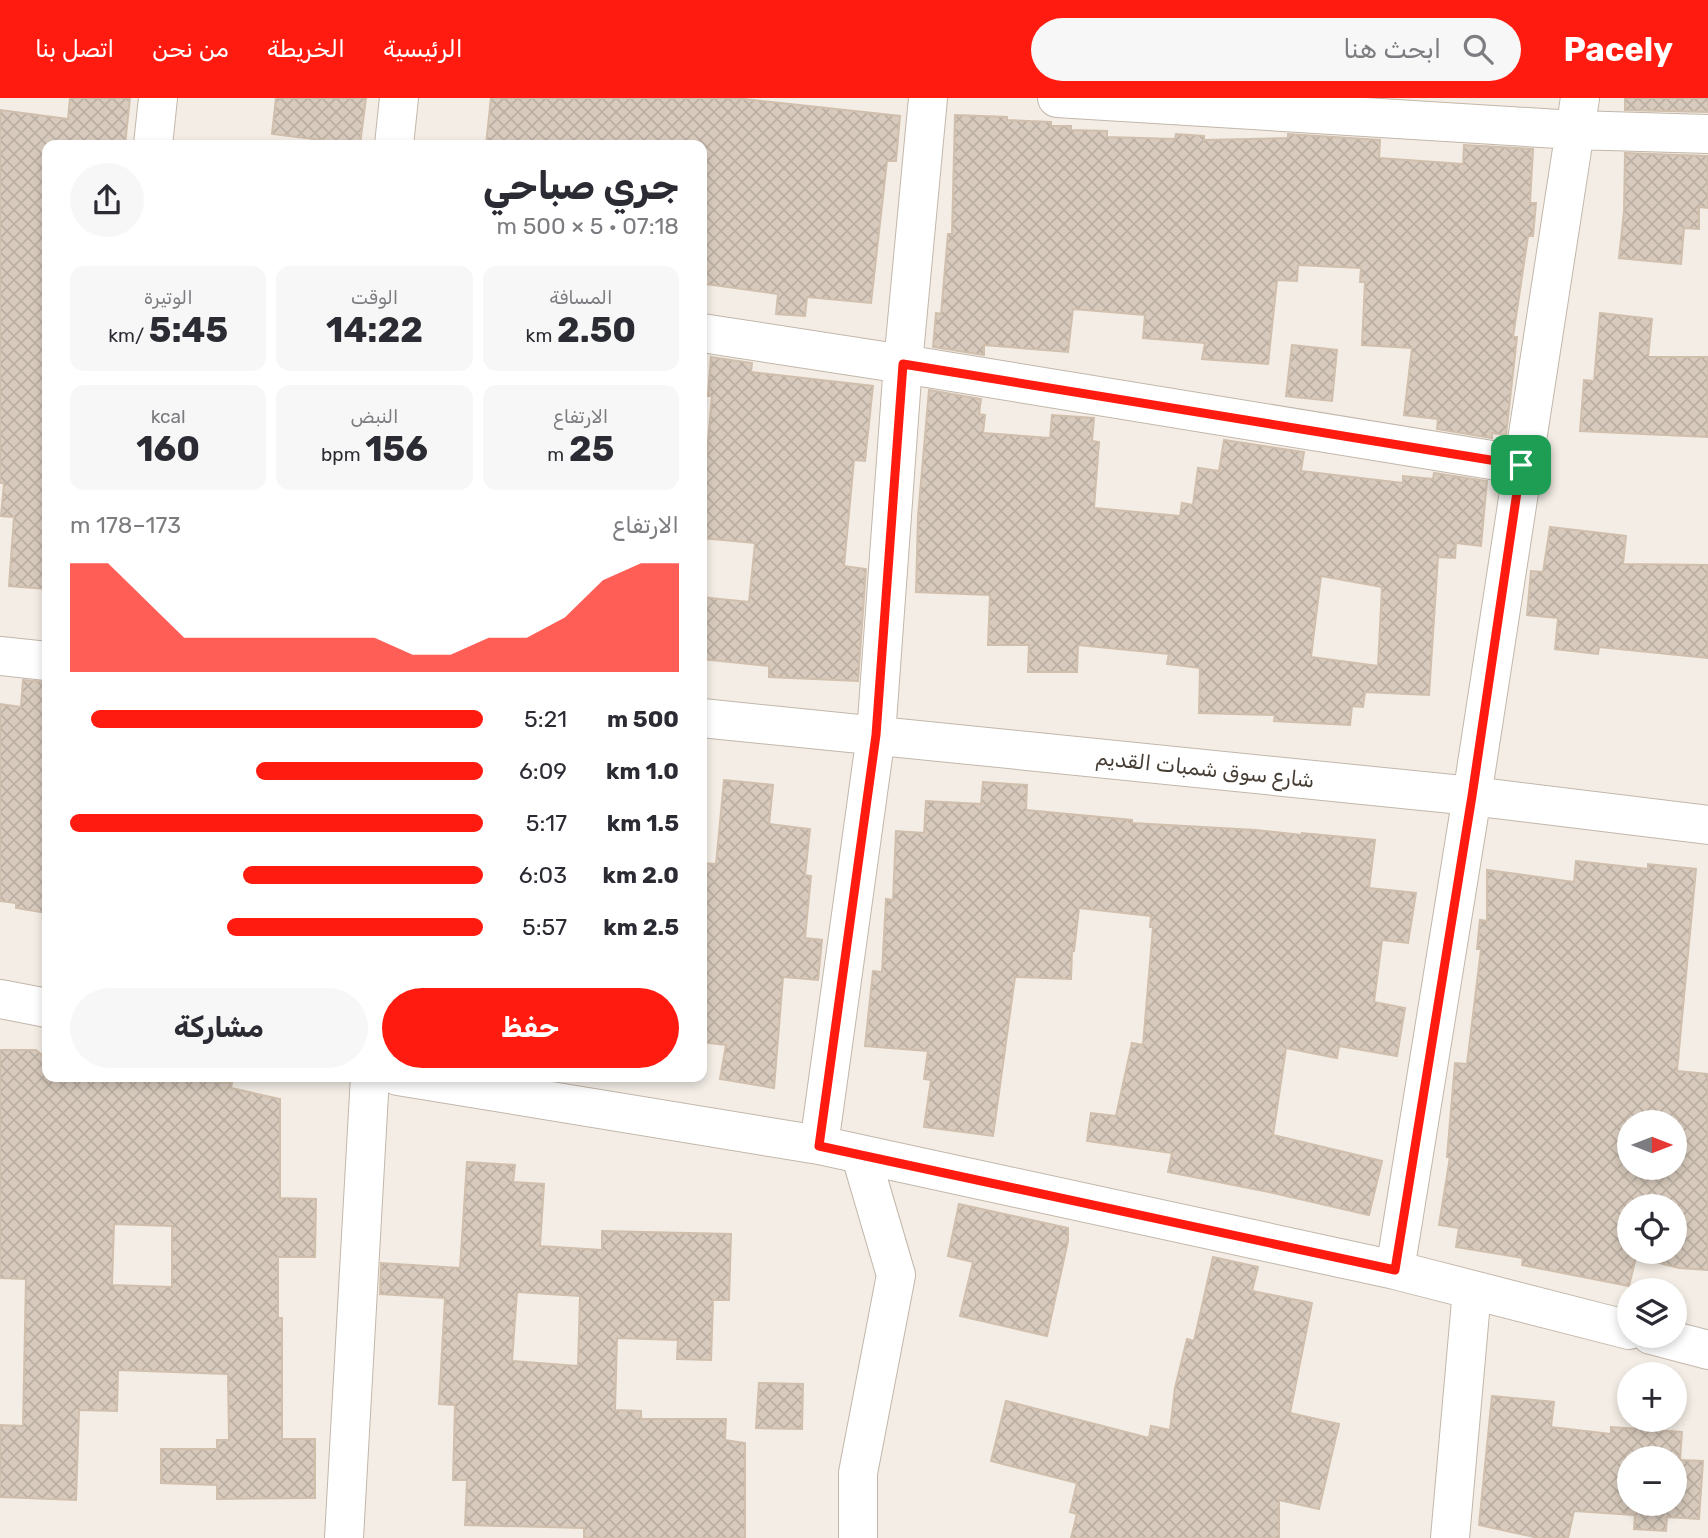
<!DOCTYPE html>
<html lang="ar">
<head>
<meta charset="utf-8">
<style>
  body { margin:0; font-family:Rubik,"Noto Naskh Arabic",sans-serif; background:#f7f7f7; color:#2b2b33; direction:rtl; height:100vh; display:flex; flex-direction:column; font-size:26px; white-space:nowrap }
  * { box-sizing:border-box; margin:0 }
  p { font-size:23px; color:#7c7c81 }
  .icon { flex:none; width:38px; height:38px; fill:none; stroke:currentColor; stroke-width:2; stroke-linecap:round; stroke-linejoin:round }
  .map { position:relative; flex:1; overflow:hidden; direction:ltr }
  .details { position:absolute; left:42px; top:42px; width:665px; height:942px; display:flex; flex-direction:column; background:#fff; border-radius:14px; box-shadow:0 4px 10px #0003; direction:rtl }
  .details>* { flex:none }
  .needle { width:46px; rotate:90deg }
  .buttons { position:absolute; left:1617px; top:1012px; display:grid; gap:14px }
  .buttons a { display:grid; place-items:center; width:70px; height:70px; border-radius:50%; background:#fff; box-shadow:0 4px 10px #0003; font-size:35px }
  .pin { position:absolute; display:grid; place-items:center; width:60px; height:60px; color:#fff; margin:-30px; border-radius:14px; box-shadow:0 4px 10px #0006 }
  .round { display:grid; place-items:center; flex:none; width:74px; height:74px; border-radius:37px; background:#f7f7f7 }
  .overview { display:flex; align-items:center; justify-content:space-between; height:119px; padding:0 28px }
  h1 { font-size:38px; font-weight:700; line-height:52px }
  .figures { display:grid; grid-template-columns:repeat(3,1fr); gap:10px; height:119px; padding:7px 28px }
  .figures div { display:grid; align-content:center; border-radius:14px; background:#f7f7f7; text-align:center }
  .figures b { font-size:35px; font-weight:700 }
  .figures small { font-size:19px; font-weight:400 }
  .figures p { font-size:19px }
  .chart { height:196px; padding:14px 28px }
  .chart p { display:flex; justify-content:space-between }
  .chart svg { width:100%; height:126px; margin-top:7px; fill:#ff1b10; opacity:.7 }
  .cta { display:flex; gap:14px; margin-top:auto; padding:14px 28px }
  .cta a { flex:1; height:80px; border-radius:42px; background:#ff1b10; color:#fff; font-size:28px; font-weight:700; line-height:80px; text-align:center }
  .cta a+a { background:#f7f7f7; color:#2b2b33 }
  ul { padding:0 28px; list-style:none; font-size:23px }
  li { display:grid; grid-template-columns:112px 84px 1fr; align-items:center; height:52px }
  li i { height:18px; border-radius:9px; background:#ff1b10 }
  header { display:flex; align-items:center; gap:42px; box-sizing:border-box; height:98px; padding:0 35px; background:#ff1b10; color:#fff }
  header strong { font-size:33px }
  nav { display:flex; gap:38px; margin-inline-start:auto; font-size:24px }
  .search { width:490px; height:63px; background:#f7f7f7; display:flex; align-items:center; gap:18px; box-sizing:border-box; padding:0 24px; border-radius:38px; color:#7c7c81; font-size:26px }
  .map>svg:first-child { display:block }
  .building { fill:url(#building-cross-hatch); stroke:#d1bfad; stroke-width:2; fill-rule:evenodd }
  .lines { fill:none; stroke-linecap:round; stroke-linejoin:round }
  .minor-casing { stroke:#c2b7aa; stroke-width:40 }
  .minor { stroke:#fff; stroke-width:38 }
  .route-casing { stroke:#fff; stroke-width:14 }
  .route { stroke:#ff1b10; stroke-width:9 }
  .labels { text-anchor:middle; stroke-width:5; stroke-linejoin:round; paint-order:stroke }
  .street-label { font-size:21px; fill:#463d34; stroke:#fff }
</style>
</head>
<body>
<header>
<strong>Pacely</strong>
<div class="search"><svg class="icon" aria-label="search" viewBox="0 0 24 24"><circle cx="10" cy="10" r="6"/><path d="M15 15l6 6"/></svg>ابحث هنا</div>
<nav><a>الرئيسية</a><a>الخريطة</a><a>من نحن</a><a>اتصل بنا</a></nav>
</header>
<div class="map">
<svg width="1708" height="1440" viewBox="0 0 1708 1440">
  <defs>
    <pattern id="building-cross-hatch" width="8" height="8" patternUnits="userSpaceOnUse" patternTransform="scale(1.75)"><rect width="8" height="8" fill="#d8cbbd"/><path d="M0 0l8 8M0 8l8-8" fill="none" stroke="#bbafa3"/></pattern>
  </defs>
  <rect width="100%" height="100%" fill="#f3ede5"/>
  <path class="building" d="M70,0h60l-5,47h-78v444l-38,-3 5,-69 -13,-1 3,-33h-4v-373l68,9z
    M276,0h90l-6,47 -88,-11z
    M491,0h244l165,18 -4,45h-9l-16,142 -64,-6 -2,19 -29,-2 2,-20 -73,-10 2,-18 -5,-1v-120h-216z
    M1625,0h83v14l-83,-2z
    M955,17l52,2v3l44,2v4h20v4l36,1v6l68,2 1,-5 28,2v4l84,-2v-4l92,6 -1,18 84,6 1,-19 69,4 -3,54h6l-3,33h-5l-15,101h4l-11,98 -14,-2v5l-55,-9 1,-10 -34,-4 8,-67 -50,-3 3,-63h-5l1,-14 -63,-3 -1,16 -20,-1 -9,84 -66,-5 3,-16 -62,-5 2,-23 -72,-6 -5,43 -84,-7v10l-51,-8 3,-34 5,1 7,-80h4z
    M1625,55l83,3v52l-9,-1v22l-15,-1 -3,36 -62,-6 5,-47z
    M1600,215l52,6 -4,38h60v80l-128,-6 4,-51 10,1z
    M1292,247l45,5 -5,51 -46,-5z
    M711,259l41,6 -1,9 122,14 -8,75 -11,-1 -10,106 22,3 -8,112 -89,-4v-11l-67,-7v-62l47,5 6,-59 -53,-5v-29l10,-113h-4z
    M929,292l52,9 -2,15 6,1 -2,18 67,5 2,-23 42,3 -2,23 7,1 -5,66 86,8 2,-13 11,2 5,-37 21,3 5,-31 80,12 -3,19 102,12v-7l30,3 1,-6 53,8 -6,65 -25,-3 -1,15 -17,-1 -9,138 -64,-3 -2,15 -11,-1 -2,19 -76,-4 1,-6 -76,-2 1,-45 -33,-4 2,-10 -91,-9 -1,27h-49l1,-27h-41l2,-50 -74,-3 2,-76zM1321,478l61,11 -4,79 -67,-9z
    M1550,429l76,9 -3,28 85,1v93l-109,-11 -1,7 -43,-5 3,-31 -31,-3 4,-44 12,1z
    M23,582l24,2v231l-31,-5v-5l-16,-2v-197l21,3z
    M724,682l49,5 -4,39 41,5 -5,46 6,1 -6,62 17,2 -4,40 -35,-3 -9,111 -54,-9 6,-34 -24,-3v-179l14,1z
    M983,684l44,3 -1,25 106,10v3l124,7 46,5v-2l73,7 -6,48 47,5 -8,50 -26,-3 -8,62 31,6 -8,48 -58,-10 -2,12 -51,-10 -13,87 109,26 -13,54 -100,-23 -101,-20 4,-19 -85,-12 4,-28 25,3 16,-73 11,2 10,-118h-3l1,-11 -72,-8 -5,43h-2l-1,28 -56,-2 -22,159 -69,-9 7,-47 -7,-1 4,-28 -63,-5 8,-75 9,1 4,-73 7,1 3,-69 28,2 2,-32 55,3z
    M1576,763l72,8v-5l48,5 -19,202 31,3v196l-29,-2 -43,-11 -7,29 -107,-21 1,-7 -67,-11 3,-19 -20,-3 11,-68h-3l8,-94 12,1 14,-115h-4l3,-29 7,1v-51l87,12zM1629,1024h46v45h-46zM1629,1108h46v45h-46z
    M0,952h36l11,9v17h83l102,7 -1,5 49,11v99l36,1 -1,58h-37v61h4v121h33v59l-98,1v-14l-56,-2v-34h56v-9h12l-1,-66 -110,-4 -1,41 -38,-1 -3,90 -76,-3v-72l23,1 3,-147 -26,-1zM114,1126l58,2v61l-60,-2z
    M467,1064l48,3 -2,17 31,2 -4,62 62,4v-19l129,3 -2,66h-16l-2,60 -34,-1 1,-19 -61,-2 -2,72 26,1v8h85l-1,21 20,3v95h-161v-10l-119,-3 2,-45h-14l2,-75 -16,-1 6,-106 -65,-4 1,-31 79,5zM517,1194l63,4 -2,70 -66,-5z
    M959,1106l109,24v13l-21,95 -87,-20 13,-54 -25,-6z
    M1213,1159l45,10 -6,24 60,12 -22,110 49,11 -20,85 -40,-9v38h-208l6,-24 -7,-2 7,-29 -86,-22 15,-60 143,37 2,-12 19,4 5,-42 12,-49 7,2z
    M759,1285l44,1 -1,45 -46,-1z
    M1492,1298l62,6 -3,25 60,7v-7l71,5 -2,28 23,1 -4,58 -32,-2 -1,14 -32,-2 1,-14 -61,-4 -6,27h-29l-60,-13zM1629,1360h46v45h-46z"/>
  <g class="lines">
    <defs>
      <path id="minor" d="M1057,0l518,32 133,4
        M153,47l5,-47
        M394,47l5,-47
        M702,235l201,31 619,101
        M0,558l47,5
        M702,620l770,78 236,29
        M0,901l47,9
        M398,978l421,69 576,125 234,60
        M819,1047l57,-410 27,-371 25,-266
        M1395,1172l77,-474 108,-698
        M1651,1237l57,15
        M344,1440l26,-462
        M858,1440v-65l38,-198 -35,-119
        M1450,1440l22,-248"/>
    </defs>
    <use href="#minor" class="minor-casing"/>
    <use href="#minor" class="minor"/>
  </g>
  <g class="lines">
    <defs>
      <path id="route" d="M903,266l618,101 -49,331 -77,474 -576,-124 57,-411z"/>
    </defs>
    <use href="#route" class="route-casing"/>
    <use href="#route" class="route"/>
  </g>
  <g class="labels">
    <g class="street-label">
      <text transform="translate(1205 671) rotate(6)" y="7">شارع سوق شمبات القديم</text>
    </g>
  </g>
</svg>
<div class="buttons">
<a><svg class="needle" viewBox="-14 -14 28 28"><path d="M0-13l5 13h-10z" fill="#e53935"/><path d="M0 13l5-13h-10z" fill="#7c7c81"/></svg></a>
<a><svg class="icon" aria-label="locate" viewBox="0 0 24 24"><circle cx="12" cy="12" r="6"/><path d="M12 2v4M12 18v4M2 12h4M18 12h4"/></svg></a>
<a><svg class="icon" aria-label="layers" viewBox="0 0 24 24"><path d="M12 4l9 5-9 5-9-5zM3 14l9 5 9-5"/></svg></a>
<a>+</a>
<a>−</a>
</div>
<div class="pin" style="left:1521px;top:367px;background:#1e9e55"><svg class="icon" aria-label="arrive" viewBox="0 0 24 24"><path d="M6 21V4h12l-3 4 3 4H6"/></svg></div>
<section class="details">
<div class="overview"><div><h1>جري صباحي</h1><p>07:18 · 5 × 500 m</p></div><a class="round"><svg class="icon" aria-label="share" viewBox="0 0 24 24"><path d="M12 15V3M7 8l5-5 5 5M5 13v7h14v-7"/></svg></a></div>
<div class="figures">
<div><p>المسافة</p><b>2.50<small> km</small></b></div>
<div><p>الوقت</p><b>14:22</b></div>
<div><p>الوتيرة</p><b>5:45<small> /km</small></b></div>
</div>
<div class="figures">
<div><p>الارتفاع</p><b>25<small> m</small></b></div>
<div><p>النبض</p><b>156<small> bpm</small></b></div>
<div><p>kcal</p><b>160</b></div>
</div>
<div class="chart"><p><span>الارتفاع</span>173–178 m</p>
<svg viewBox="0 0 160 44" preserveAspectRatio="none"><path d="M0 44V6L10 6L20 19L30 32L40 32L50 32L60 32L70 32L80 32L90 38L100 38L110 32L120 32L130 25L140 12L150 6L160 6V44z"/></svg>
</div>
<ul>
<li><b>500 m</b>5:21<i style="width:95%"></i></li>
<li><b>1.0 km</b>6:09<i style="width:55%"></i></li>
<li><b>1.5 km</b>5:17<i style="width:100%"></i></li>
<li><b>2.0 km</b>6:03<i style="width:58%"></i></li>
<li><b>2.5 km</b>5:57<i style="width:62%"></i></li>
</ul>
<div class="cta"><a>حفظ</a><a>مشاركة</a></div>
</section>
</div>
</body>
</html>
